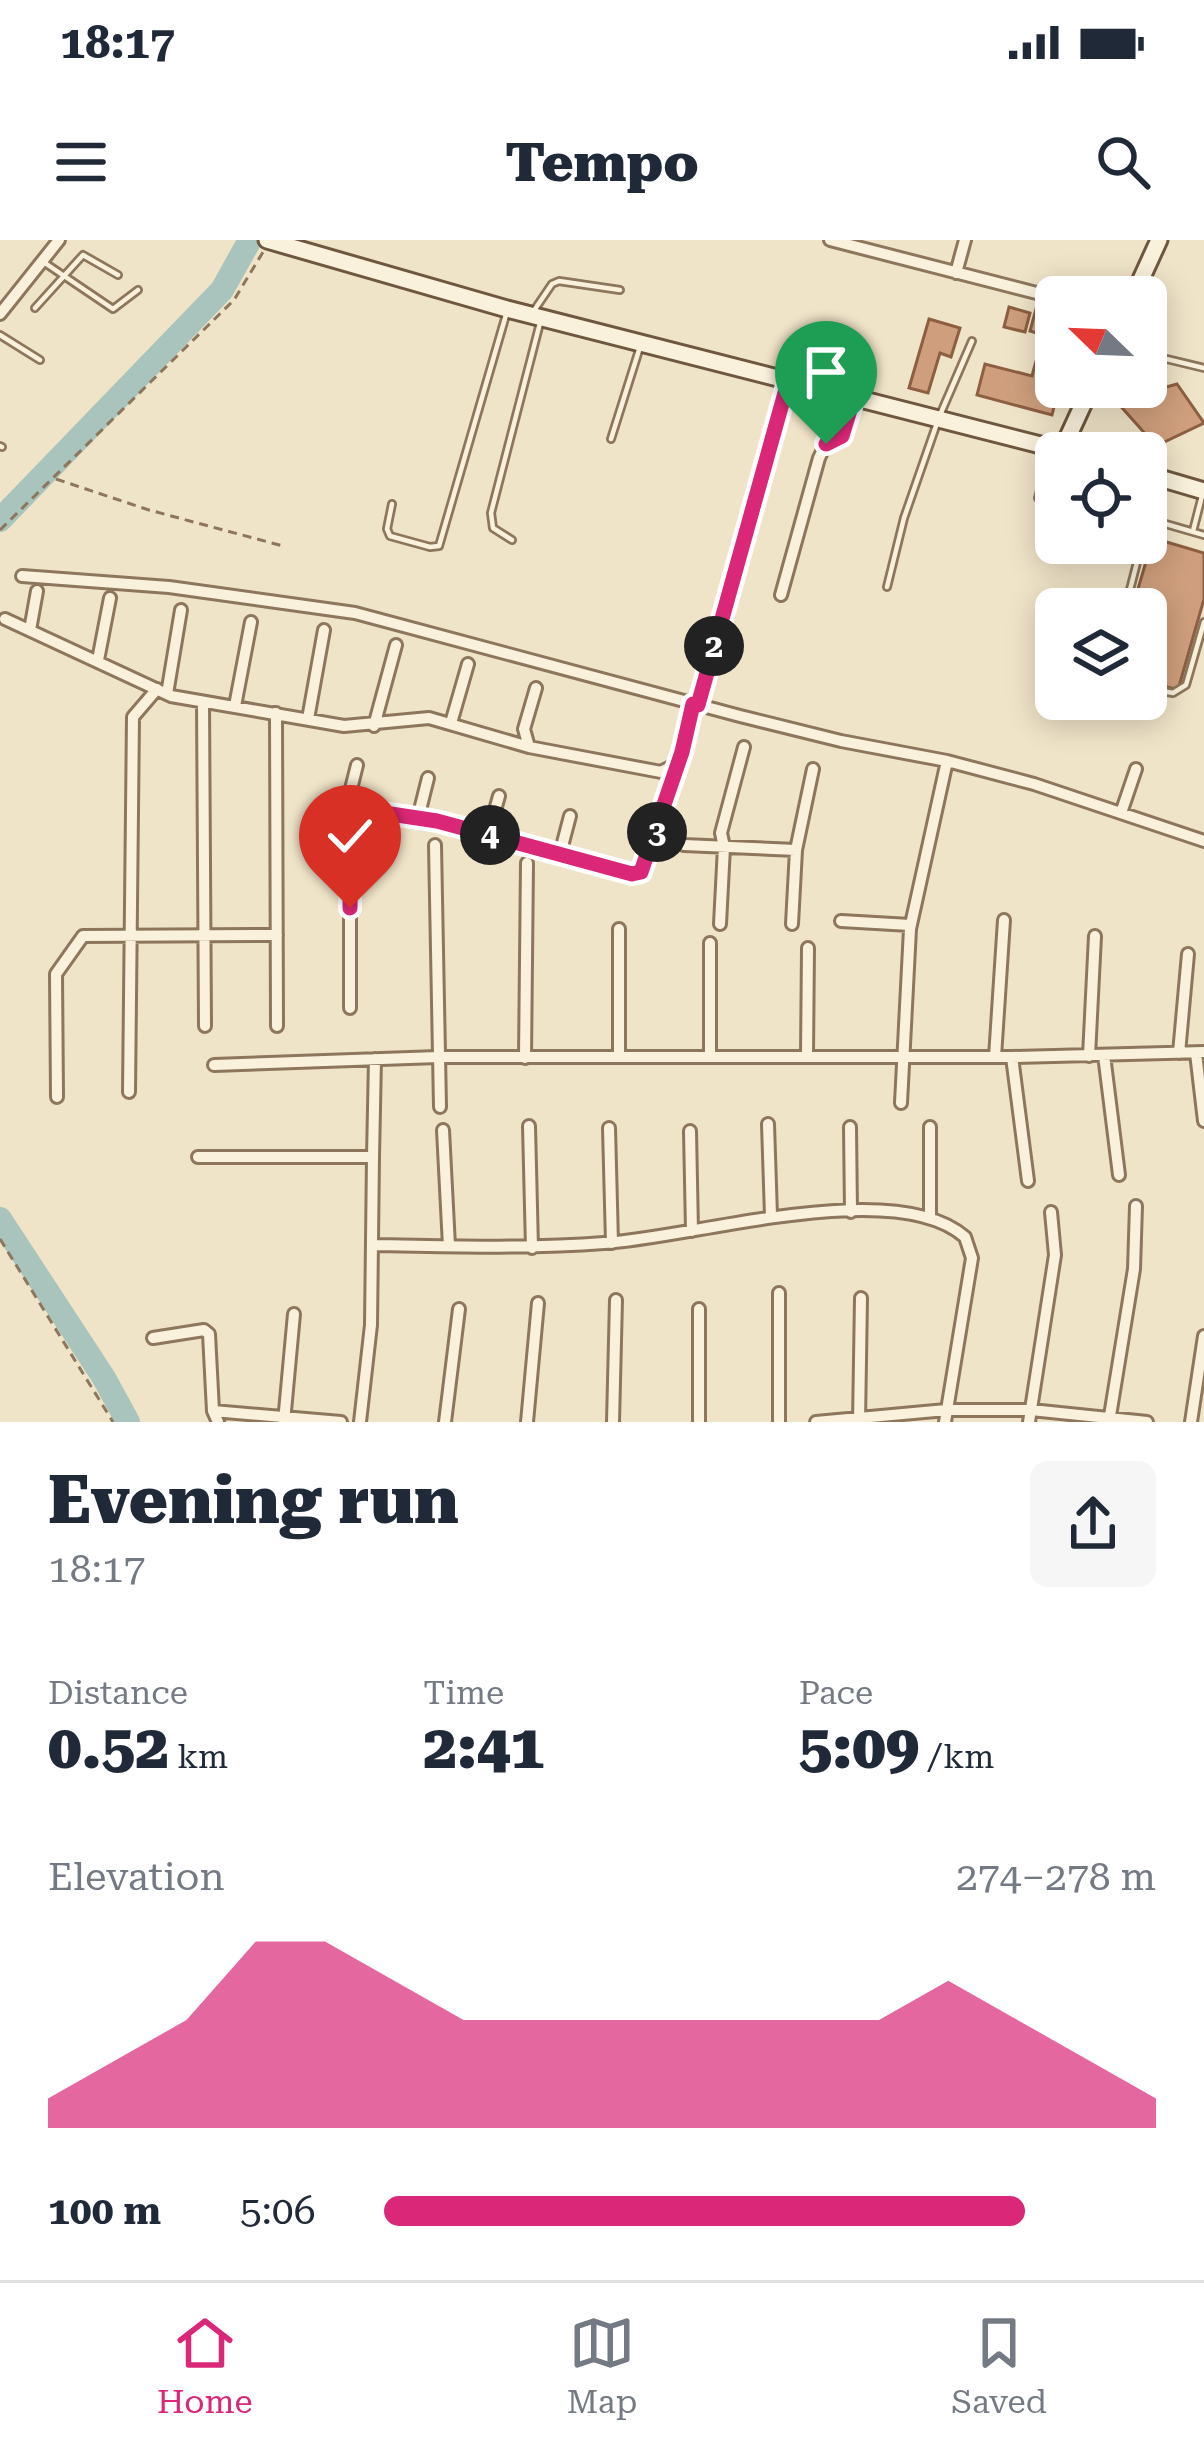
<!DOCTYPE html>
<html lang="en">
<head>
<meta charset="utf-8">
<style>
  body { margin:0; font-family:"Roboto Serif",serif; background:#f6f6f7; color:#1f2937; height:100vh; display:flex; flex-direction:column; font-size:45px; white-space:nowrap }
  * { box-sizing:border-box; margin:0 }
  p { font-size:39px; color:#747a83 }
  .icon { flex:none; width:66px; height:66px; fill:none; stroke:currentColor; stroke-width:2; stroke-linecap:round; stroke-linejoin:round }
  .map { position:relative; height:1182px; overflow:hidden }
  .side { display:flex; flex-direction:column; background:#fff; flex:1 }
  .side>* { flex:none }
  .needle { width:78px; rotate:293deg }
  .fabs { position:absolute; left:1035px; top:36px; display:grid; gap:24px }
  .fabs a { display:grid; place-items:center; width:132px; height:132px; border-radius:18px; background:#fff; box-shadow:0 6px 30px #0003; font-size:60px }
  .pin { position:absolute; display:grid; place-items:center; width:102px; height:102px; color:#fff; margin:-123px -51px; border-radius:50% 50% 50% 0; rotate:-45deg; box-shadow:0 0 12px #0007 }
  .pin .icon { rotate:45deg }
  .km { position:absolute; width:60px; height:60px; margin:-30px; border-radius:50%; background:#222; color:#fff; font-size:33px; line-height:60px; text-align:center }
  .round { display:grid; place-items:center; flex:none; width:126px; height:126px; border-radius:18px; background:#f6f6f7 }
  .headline { display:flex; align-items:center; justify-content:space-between; height:204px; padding:0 48px }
  h1 { font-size:66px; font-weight:800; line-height:90px }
  .figures { display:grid; grid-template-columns:repeat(3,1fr); gap:18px; height:204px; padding:12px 48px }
  .figures div { display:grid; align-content:center }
  .figures b { font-size:60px; font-weight:800 }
  .figures small { font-size:33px; font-weight:400 }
  .figures p { font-size:33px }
  .chart { height:336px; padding:24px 48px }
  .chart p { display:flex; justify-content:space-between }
  .chart svg { width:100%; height:216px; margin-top:12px; fill:#db2777; opacity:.7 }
  ul { padding:0 48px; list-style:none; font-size:39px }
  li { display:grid; grid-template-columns:192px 144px 1fr; align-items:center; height:90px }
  li i { height:30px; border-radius:15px; background:#db2777 }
  .status { display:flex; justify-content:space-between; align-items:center; height:84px; padding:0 60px; background:#fff; direction:ltr }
  .status svg { height:33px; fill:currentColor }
  header { display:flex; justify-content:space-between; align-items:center; height:156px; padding:0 48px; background:#fff; font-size:54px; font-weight:800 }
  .dock { display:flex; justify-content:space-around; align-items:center; height:168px; border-top:3px solid #e0e1e3; background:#fff; font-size:33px; color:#747a83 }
  .dock a { display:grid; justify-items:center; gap:6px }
  .dock .selected { color:#db2777 }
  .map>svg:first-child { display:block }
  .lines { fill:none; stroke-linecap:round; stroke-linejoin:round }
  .river { stroke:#a9c4bc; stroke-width:24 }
  .building { fill:#cf9f7d; stroke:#8d5f41; stroke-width:3 }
  .lane-casing { stroke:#8d765c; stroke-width:10 }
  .street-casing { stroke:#8d765c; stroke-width:16 }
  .secondary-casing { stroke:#6f573f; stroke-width:21 }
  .path { stroke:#8d765c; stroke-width:3; stroke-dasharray:9 6; stroke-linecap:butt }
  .lane { stroke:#faf1dc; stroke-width:4.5 }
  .street { stroke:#faf1dc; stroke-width:10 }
  .secondary { stroke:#faf1dc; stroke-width:15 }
  .route-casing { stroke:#fff; stroke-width:24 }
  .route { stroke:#db2777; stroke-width:15 }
</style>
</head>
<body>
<div class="status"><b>18:17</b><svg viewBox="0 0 49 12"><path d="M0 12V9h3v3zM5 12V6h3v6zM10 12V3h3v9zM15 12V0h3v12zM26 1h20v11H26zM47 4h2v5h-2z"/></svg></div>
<header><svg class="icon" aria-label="menu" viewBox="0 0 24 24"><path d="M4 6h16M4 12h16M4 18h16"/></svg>Tempo<svg class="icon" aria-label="search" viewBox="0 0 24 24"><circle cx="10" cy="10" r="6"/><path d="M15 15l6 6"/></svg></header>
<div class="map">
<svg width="1204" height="1182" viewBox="0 0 1204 1182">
  <rect width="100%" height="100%" fill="#f0e4c8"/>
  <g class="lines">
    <path class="river" d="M0,280l222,-230 28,-50
      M0,979l104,159 24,44"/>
  </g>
  <path class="building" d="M1009,67l21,6 -5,19 -21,-5z
    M1036,69l20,10v11l-11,-3 -2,8 -13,-4z
    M929,79l31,9 -9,29 -11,-4 -12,40 -19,-5z
    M1042,99l14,4v44h3l-7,28 -75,-20 8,-31 47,12z
    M1177,144l27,39 -48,23 -40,-45z
    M1153,298l51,15v46l-26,91 -32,-9v-72h-14z"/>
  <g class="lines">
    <defs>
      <path id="lane" d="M42,21l71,48 25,-19
        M35,68l48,-53 35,20
        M533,72l19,-28 7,-3 61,9
        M0,95l40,25
        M1146,114l58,14
        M940,175l32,-74
        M611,199l29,-92
        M0,206l2,1
        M1038,258l13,-47
        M392,264l-5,25 3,7 40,11 9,-1 67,-231
        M1146,290l6,-10 52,15
        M1193,291l9,-35
        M512,300l-19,-12 -2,-15 49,-190
        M887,347l17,-69 32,-92
        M1125,369l17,-66
        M1146,448l27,5 13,-8 18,-63"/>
      <path id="street" d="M830,0l226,58
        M956,33l9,-33
        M0,74l59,-74
        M22,336l147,11 186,26 385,103 101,25 106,20 87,23 170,57
        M781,355l38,-137 7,-14 15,-8 12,-39
        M5,379l166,77 173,30 85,-8 100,29
        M30,390l7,-39
        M98,420l12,-62
        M536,448l-12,41 5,18 132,25 17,-9 15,-59
        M167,454l14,-84
        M203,462l2,324
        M698,465l90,-323
        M235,466l16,-84
        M276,473l1,313
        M308,479l16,-89
        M451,483l17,-59
        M374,486l22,-81
        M351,568l86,13 195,53 9,-2 6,-9 31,-100
        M1121,573l15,-44
        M418,578l10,-40
        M488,595l11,-39
        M655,598l29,7 112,5
        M435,605l5,262
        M560,614l10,-38
        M841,681l69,4
        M720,684l4,-77 -3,-14 23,-86
        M792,684l4,-74 17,-81
        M710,703v113
        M350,768v-215l7,-28
        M1179,813l9,-99
        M1196,813l8,68
        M807,815l1,-107
        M1104,815l15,120
        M1089,816l6,-120
        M619,817v-128
        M995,817l9,-137
        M1012,817l16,124
        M525,818l2,-195
        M214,825l224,-8h574l192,-5
        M129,852l4,-375 24,-28
        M57,857l-1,-123 27,-38 194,-1
        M901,863l9,-174 37,-168
        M768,884l3,92
        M529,886l3,122
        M850,887l1,85
        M930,887v89
        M609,888l3,115
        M443,890l6,116
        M690,891l2,100
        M198,917h175l-2,168 -11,97
        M373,917l2,-98
        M373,1005c77,1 154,4 231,-2 89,-5 291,-68 361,-6l7,21 -27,164
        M779,1053v129
        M699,1069v113
        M153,1098l51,-8 5,4 4,77 5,11
        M213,1171l128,11
        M284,1182l10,-108
        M445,1182l14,-113
        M527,1182l11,-119
        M613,1182l3,-122
        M816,1182l130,-12h85l116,12
        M859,1182l2,-124
        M1029,1182l26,-167 -4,-43
        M1109,1182l25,-153 2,-63
        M1191,1182l13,-86"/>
      <path id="secondary" d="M267,0l240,69 565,144
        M1133,57l26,-57
        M1062,210l29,-63
        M1146,234l58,17"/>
    </defs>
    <use href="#lane" class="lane-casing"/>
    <use href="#street" class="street-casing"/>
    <use href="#secondary" class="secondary-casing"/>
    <path class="path" d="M56,239l93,31 134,36
      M0,290l234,-230 29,-48
      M0,999l113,183"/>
    <use href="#lane" class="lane"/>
    <use href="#street" class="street"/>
    <use href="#secondary" class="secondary"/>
  </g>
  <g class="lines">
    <defs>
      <path id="route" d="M350,668l1,-100 86,13 195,53 9,-2 41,-120 11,-48 5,1 90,-323 66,15 -12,39 -16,8"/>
    </defs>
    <use href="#route" class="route-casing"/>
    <use href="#route" class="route"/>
  </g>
</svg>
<div class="fabs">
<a><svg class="needle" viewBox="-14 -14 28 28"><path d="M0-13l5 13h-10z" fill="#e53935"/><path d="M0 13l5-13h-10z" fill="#747a83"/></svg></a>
<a><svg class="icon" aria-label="locate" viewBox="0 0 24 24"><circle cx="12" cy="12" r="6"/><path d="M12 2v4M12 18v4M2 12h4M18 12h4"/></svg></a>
<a><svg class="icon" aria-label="layers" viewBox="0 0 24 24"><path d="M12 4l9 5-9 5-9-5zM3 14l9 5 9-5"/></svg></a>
</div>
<div class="pin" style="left:826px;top:204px;background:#1e9e55"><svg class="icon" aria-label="arrive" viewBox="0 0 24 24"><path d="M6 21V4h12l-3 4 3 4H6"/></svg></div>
<div class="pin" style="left:350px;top:668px;background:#d93025"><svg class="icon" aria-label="check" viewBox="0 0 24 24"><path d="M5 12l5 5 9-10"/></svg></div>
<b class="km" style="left:714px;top:406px">2</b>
<b class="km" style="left:657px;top:592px">3</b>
<b class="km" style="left:490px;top:595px">4</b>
</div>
<section class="side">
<div class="headline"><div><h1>Evening run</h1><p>18:17</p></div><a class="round"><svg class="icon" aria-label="share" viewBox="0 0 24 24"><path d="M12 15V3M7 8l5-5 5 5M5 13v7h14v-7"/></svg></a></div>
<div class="figures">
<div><p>Distance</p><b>0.52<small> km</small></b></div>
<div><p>Time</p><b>2:41</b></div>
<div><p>Pace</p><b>5:09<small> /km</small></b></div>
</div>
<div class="chart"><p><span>Elevation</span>274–278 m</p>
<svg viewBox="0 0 160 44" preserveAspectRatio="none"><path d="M0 44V38L10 30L20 22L30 6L40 6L50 14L60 22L70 22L80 22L90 22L100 22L110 22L120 22L130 14L140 22L150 30L160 38V44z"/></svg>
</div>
<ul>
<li><b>100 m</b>5:06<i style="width:83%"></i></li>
</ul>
</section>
<nav class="dock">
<a class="selected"><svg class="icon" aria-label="home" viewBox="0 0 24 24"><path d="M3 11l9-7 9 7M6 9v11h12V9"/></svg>Home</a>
<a><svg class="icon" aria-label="map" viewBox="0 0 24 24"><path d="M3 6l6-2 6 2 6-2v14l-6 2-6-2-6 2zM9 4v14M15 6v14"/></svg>Map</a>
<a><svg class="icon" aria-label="saved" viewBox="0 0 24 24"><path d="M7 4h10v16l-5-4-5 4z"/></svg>Saved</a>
</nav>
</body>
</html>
